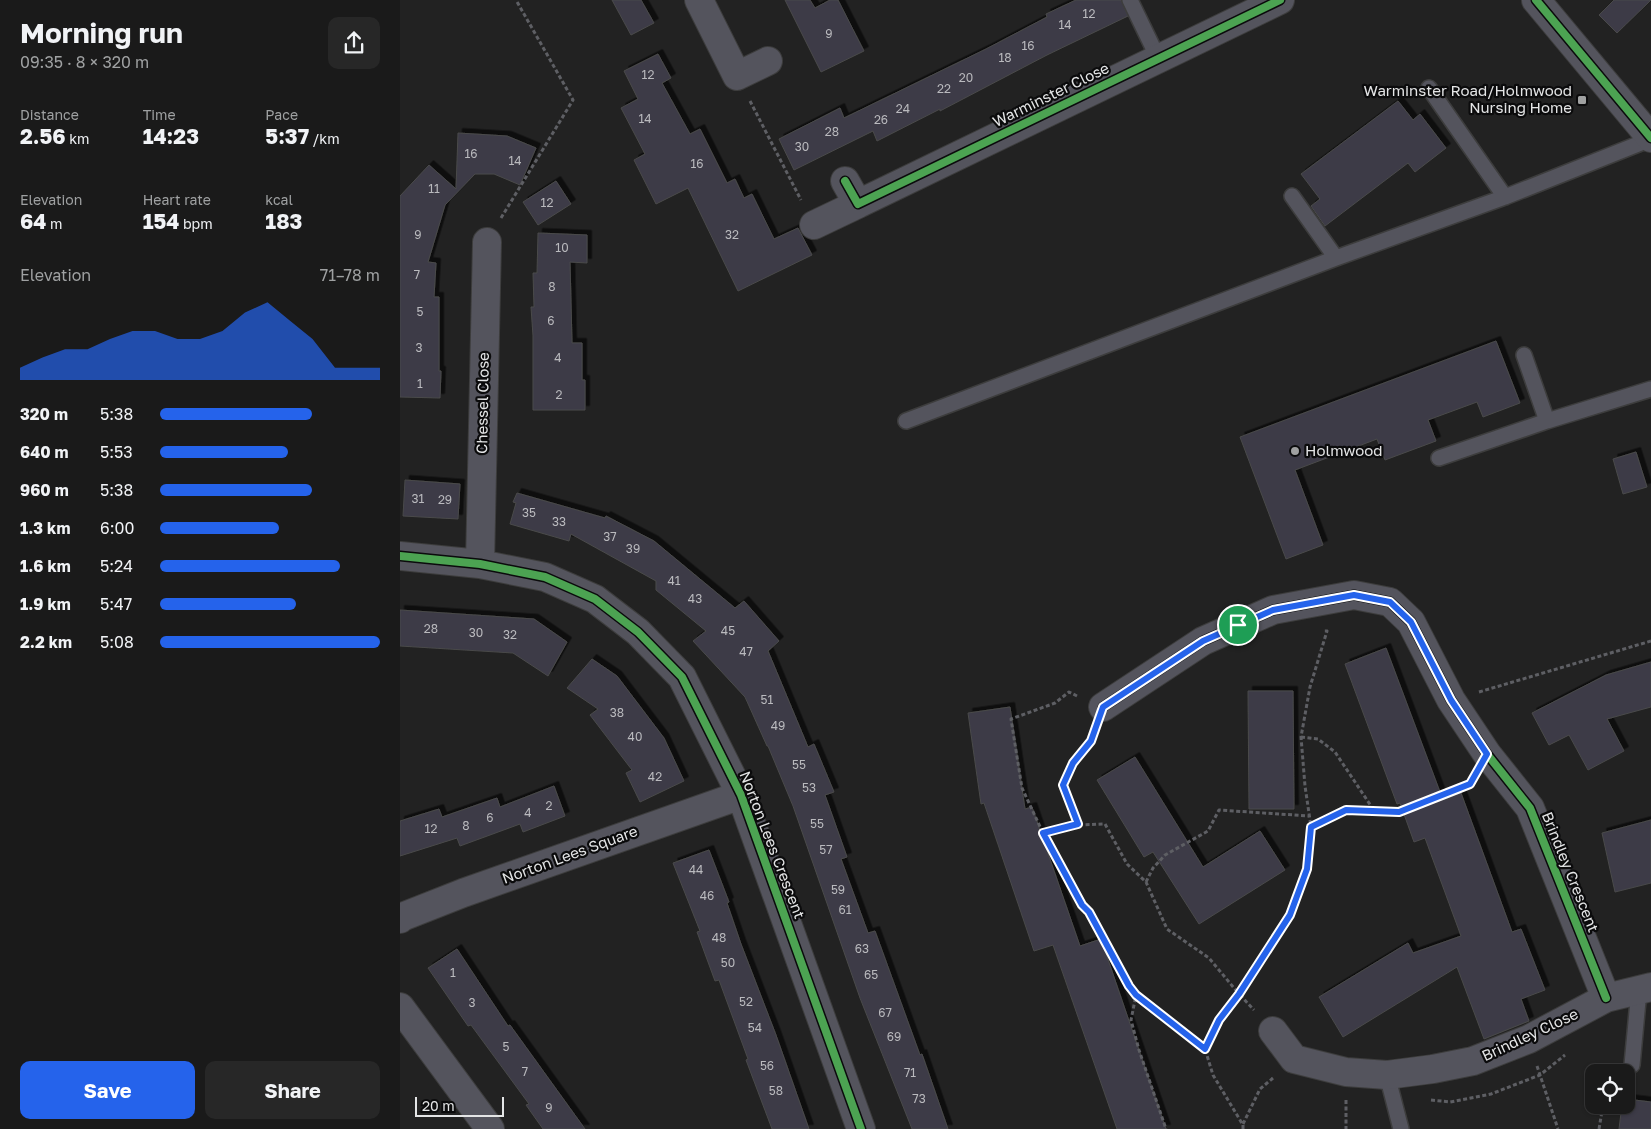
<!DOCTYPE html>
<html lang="en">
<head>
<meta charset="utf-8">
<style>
  body { margin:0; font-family:"Golos Text",sans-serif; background:#272727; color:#f1f3f6; height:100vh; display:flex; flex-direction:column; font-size:19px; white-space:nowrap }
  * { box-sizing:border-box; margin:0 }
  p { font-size:16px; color:#9fa1a2 }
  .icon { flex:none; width:28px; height:28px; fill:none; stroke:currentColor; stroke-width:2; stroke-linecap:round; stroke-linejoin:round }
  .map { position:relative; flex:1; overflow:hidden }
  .details { display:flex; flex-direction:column; background:#1a1a1a; width:400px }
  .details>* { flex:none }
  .tools { position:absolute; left:1185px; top:1064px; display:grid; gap:10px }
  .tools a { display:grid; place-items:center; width:50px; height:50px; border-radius:10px; background:#1a1a1a; box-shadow:0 1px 4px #0004,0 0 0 1px #383839; font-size:25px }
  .scale { position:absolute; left:15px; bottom:12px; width:89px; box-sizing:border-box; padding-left:5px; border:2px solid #e4e5e6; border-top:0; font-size:14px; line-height:18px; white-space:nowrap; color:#e4e5e6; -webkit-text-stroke:4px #0b0b0c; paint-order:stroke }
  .pin { position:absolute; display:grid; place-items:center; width:42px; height:42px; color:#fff; margin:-21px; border:2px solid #fff; border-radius:50%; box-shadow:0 1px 5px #0007 }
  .round { display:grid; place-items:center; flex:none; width:52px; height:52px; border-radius:10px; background:#272727 }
  .overview { display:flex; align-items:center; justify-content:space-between; height:85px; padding:0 20px }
  h1 { font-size:28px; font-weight:700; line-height:38px }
  .figures { display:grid; grid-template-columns:repeat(3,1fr); gap:8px; height:85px; padding:5px 20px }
  .figures div { display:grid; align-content:center }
  .figures b { font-size:21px; font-weight:700 }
  .figures small { font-size:14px; font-weight:400 }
  .figures p { font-size:14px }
  .chart { height:140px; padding:10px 20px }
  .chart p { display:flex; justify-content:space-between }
  .chart svg { width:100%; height:90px; margin-top:5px; fill:#2563eb; opacity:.7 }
  .action { display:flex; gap:10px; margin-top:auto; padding:10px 20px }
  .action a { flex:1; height:58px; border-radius:10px; background:#2563eb; color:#fff; font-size:20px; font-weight:700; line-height:58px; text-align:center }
  .action a+a { background:#272727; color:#f1f3f6 }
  ul { padding:0 20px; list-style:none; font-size:16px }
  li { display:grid; grid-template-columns:80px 60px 1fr; align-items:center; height:38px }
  li i { height:12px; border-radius:6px; background:#2563eb }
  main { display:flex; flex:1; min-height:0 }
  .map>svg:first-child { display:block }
  .building { fill:#3c3b47; stroke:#4a4a4a; filter:url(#shadow) }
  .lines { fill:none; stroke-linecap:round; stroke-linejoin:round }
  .lane-casing { stroke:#3d3d3d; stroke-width:18 }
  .street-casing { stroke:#3d3d3d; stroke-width:30 }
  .path { stroke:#5e5f64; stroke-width:3; stroke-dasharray:4 2.5; stroke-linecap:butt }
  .lane { stroke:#54545d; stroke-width:15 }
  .street { stroke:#54545d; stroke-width:28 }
  .cycleway-casing { stroke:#0b0b0c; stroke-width:11 }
  .cycleway { stroke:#4ca352; stroke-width:8 }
  .route-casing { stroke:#fff; stroke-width:10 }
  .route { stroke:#2563eb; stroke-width:6 }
  .poi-dot { fill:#a0a1a1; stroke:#0b0b0c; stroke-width:2 }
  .labels { text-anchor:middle; stroke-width:4.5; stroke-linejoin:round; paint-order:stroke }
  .number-label { font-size:12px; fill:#bababe }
  .poi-label { font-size:15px; fill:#e4e5e6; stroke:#0b0b0c; text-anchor:end }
  .street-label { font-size:15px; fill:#e4e5e6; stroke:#0b0b0c }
</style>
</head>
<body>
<main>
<section class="details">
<div class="overview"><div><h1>Morning run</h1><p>09:35 · 8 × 320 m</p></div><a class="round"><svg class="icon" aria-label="share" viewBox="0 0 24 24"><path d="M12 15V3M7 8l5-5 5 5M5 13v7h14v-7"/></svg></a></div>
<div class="figures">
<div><p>Distance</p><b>2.56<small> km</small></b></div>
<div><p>Time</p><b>14:23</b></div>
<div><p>Pace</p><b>5:37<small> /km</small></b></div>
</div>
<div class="figures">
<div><p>Elevation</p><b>64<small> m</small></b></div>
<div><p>Heart rate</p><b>154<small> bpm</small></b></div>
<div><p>kcal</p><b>183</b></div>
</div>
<div class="chart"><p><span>Elevation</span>71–78 m</p>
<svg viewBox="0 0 160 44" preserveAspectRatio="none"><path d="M0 44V38L10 33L20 29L30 29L40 24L50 20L60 20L70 24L80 24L90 20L100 11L110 6L120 15L130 24L140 38L150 38L160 38V44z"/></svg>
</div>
<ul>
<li><b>320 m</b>5:38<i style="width:69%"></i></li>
<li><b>640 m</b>5:53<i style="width:58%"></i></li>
<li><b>960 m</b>5:38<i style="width:69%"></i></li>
<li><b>1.3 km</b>6:00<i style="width:54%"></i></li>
<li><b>1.6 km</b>5:24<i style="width:82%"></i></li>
<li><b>1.9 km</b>5:47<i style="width:62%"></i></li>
<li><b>2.2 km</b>5:08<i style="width:100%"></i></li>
</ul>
<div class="action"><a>Save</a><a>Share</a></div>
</section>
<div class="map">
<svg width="1251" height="1129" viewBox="0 0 1251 1129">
  <defs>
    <filter id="shadow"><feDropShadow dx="4.5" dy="-4.5" stdDeviation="0" flood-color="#0009"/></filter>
  </defs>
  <rect width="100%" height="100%" fill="#222"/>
  <path class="building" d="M212,0h29l13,23 -23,12z
    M385,0h25l5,8 15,-8h8l26,51 -43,21z
    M676,0h45l7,16 -81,39 -107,56v-2l-63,32 -4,-10 -79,39 -15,-31 61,-31 4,10 142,-69 61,-32 -1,-3z
    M1214,0h37l-34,33 -18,-18z
    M258,54l13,24 -9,5 28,51 10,-5 27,54 8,-4 9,19 8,-4 22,45 24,-11 14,27 -74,36 -50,-103 -32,16 -22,-44 11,-6 -24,-46 17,-9 -14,-28z
    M998,101l15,19 7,-6 26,34 -31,24 -7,-9 -83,63 -14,-20 9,-7 -19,-25z
    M58,133l49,3 29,12 -16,37 -26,-11h-19l-30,31 -17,57 8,1 -2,34h5v74h2l-1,27 -40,-1v-201l29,-31 27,24z
    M156,181l15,23 -33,21 -15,-23z
    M138,233l49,2v28l-17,-1 2,81h10v37h3v30h-52v-74l-2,-29h3l-1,-34h4z
    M1096,341l24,62 -37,14 -6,-15 -49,18 8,21 -51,19 -8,-21 -82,31 28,75 -37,14 -46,-122z
    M1236,452l11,35 -24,7 -10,-35z
    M5,480l55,4 -2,35 -55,-3z
    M117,493l88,25 1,-2 48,25 81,67 9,-7 35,40 -11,10 40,96 6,-3 20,48 -9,3 22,62 -6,2 27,74 7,-2 45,124 2,-1 26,75h-36l-52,-131 -67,-192 -25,-60h-1l-22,-49 -52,-56 13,-10 -50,-41v-9l-85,-47 -2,7 -59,-17 6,-21 -3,-1z
    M0,610l134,9 33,23 -19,34 -35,-23 -113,-7z
    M986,648l57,152 18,-7 51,139 9,-3 24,61 -24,9 8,22 -45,18 -27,-72 -114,70 -24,-40 89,-54 5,10 48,-17 -36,-98 -11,4 -14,-39 -3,1 -52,-140z
    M192,659l25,17 47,62 20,43 -44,21 -14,-29 6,-3 -42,-55 8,-6 -31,-21z
    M1251,662v45l-44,12 17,32 -36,19 -19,-35 -20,10 -17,-32 74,-38z
    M848,691h45l1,118h-45z
    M610,707l15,102 7,-2 48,139 21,-7 65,190h-49l-64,-184 -19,6 -50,-148 -3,1 -13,-91z
    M735,757l68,110 57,-36 25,39 -86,54 -46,-72 -9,5 -47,-77z
    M154,786l11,30 -42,16 -3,-8 -60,22 -3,-8 -57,18v-35l39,-12 3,8 55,-19 3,9z
    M1251,820v63l-36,9 -13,-59z
    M309,850l20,52 -2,1 14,41 35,91 33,94h-37l-26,-69 2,-1 -29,-79 -4,1 -18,-49 3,-1 -27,-68z
    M57,949l51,77 2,-1 75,104h-42l-17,-24 3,-1 -58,-79 -3,1 -40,-58z
    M1226,1099l25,3v27h-32l3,-24h4z"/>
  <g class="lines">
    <defs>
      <path id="lane" d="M730,0l28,58
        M1029,88l76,109
        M892,196l44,62
        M1124,355l23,66
        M506,421l430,-163 169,-61 146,-58
        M1039,458l108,-37 104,-32
        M1232,1065l7,-75
        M987,1075l14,54"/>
      <path id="street" d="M299,0l38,76 31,-15
        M1136,0l115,138
        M445,181l13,23 422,-204
        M414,225l44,-21
        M0,556l80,8 65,13 50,22 43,33 44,45 59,118 120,334
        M80,564l7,-322
        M703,707l100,-66 70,-31 81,-15 36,7 21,20 40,78 36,54 43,54 76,190
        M0,919l2,-2 61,-24 278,-98
        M0,1007l90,122
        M873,1031l21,28 52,13 41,3 46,-6 40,-8 56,-22 77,-41 45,-11"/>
    </defs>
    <use href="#lane" class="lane-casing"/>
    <use href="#street" class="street-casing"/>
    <path class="path" d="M350,101l51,99
      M101,218l72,-118 -57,-100
      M1079,692l172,-51
      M677,696l-8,-4 -14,11 -44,16 11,69 21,45 39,72c9,9 14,21 20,33 10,19 20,40 34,57l-5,25 8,30 27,79
      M694,734l-3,7 -18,22 -10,22 15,40 27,-1 22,40 19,18 21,47 42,29 30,36 51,-79 17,-46 4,-42 -6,-41 -4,-49 9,-50 17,-56h-3
      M901,737l17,2 17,13 40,60
      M911,827l35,-17 53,2 71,-28 2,-4
      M643,833l35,-8
      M746,882l7,-14 12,-13 43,-24 11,-21 90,6
      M737,995l68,54
      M1137,1066l21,63
      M946,1100v29
      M1031,1100l19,2 41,-8 49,-19 25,-20
      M843,1124l17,-35 13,-11
      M843,1129v-4l-30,-50 -8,-26 14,-29 20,-26 15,16
      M1199,1129l4,-24"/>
    <use href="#lane" class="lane"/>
    <use href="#street" class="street"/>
    <defs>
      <path id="cycleway" d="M1136,0l115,138
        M445,181l13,23 422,-204
        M0,556l80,8 65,13 50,22 43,33 44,45 59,118 120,334
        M703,707l100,-66 70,-31 81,-15 36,7 21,20 40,78 36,54 43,54 76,190"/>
    </defs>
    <use href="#cycleway" class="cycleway-casing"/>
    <use href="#cycleway" class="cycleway"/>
  </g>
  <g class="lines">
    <defs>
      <path id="route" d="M954,595l36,7 21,20 40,78 36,54 -17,30 -71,28 -53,-2 -35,17 -4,42 -17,46 -51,79 -20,26 -14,29 -69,-54 -7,-9 -40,-74 -7,-7 -39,-72 35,-9 -15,-39 10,-22 18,-22 12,-34 100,-66 70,-31z"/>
    </defs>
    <use href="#route" class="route-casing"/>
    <use href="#route" class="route"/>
  </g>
  <g class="poi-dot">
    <rect x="1177" y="95" width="10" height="10" rx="2.5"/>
    <circle cx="895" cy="451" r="5"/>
  </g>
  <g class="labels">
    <g class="number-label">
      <text x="689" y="18">12</text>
      <text x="665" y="29">14</text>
      <text x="429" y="38">9</text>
      <text x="628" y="50">16</text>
      <text x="605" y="62">18</text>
      <text x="248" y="79">12</text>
      <text x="566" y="82">20</text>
      <text x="544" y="93">22</text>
      <text x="503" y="113">24</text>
      <text x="245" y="123">14</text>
      <text x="481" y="124">26</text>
      <text x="432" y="136">28</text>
      <text x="402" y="151">30</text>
      <text x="71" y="158">16</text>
      <text x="115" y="165">14</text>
      <text x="297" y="168">16</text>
      <text x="34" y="193">11</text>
      <text x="147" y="207">12</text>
      <text x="18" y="239">9</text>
      <text x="332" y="239">32</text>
      <text x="162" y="252">10</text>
      <text x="17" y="279">7</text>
      <text x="152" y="291">8</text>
      <text x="20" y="316">5</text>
      <text x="151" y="325">6</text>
      <text x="19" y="352">3</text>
      <text x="158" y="362">4</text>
      <text x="20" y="388">1</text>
      <text x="159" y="399">2</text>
      <text x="18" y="503">31</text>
      <text x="45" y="504">29</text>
      <text x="129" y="517">35</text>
      <text x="159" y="526">33</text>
      <text x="210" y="541">37</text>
      <text x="233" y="553">39</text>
      <text x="274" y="585">41</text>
      <text x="295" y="603">43</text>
      <text x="31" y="633">28</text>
      <text x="328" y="635">45</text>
      <text x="76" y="637">30</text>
      <text x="110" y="639">32</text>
      <text x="346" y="656">47</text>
      <text x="367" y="704">51</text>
      <text x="217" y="717">38</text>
      <text x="378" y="730">49</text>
      <text x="235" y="741">40</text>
      <text x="399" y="769">55</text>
      <text x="255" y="781">42</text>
      <text x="409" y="792">53</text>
      <text x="149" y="810">2</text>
      <text x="128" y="817">4</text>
      <text x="90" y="822">6</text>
      <text x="417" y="828">55</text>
      <text x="66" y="830">8</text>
      <text x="31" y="833">12</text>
      <text x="426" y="854">57</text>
      <text x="296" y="874">44</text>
      <text x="438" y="894">59</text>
      <text x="307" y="900">46</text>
      <text x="445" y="914">61</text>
      <text x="319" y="942">48</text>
      <text x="462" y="953">63</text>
      <text x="328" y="967">50</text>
      <text x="53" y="977">1</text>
      <text x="471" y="979">65</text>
      <text x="346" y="1006">52</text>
      <text x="72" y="1007">3</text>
      <text x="485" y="1017">67</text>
      <text x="355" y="1032">54</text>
      <text x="494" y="1041">69</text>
      <text x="106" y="1051">5</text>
      <text x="367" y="1070">56</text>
      <text x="125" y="1076">7</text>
      <text x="510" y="1077">71</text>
      <text x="376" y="1095">58</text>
      <text x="519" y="1103">73</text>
      <text x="149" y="1112">9</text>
    </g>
    <g class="poi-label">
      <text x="1172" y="96">Warminster Road/Holmwood<tspan x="1172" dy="17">Nursing Home</tspan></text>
      <text x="905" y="456" text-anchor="start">Holmwood</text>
    </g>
    <g class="street-label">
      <text transform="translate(651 95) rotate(-26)" y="5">Warminster Close</text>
      <text transform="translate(83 403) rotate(-89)" y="5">Chessel Close</text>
      <text transform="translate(372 845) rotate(69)" y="5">Norton Lees Crescent</text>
      <text transform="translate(170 855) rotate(-20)" y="5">Norton Lees Square</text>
      <text transform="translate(1170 872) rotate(68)" y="5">Brindley Crescent</text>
      <text transform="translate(1130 1035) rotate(-25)" y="5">Brindley Close</text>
    </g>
  </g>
</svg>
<div class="tools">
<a><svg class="icon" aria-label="locate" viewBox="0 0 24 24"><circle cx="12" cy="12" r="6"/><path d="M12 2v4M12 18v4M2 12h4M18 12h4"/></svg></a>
</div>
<div class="scale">20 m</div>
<div class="pin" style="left:838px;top:625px;background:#1e9e55"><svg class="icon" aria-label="arrive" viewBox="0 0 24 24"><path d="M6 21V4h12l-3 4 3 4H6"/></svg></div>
</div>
</main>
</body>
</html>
